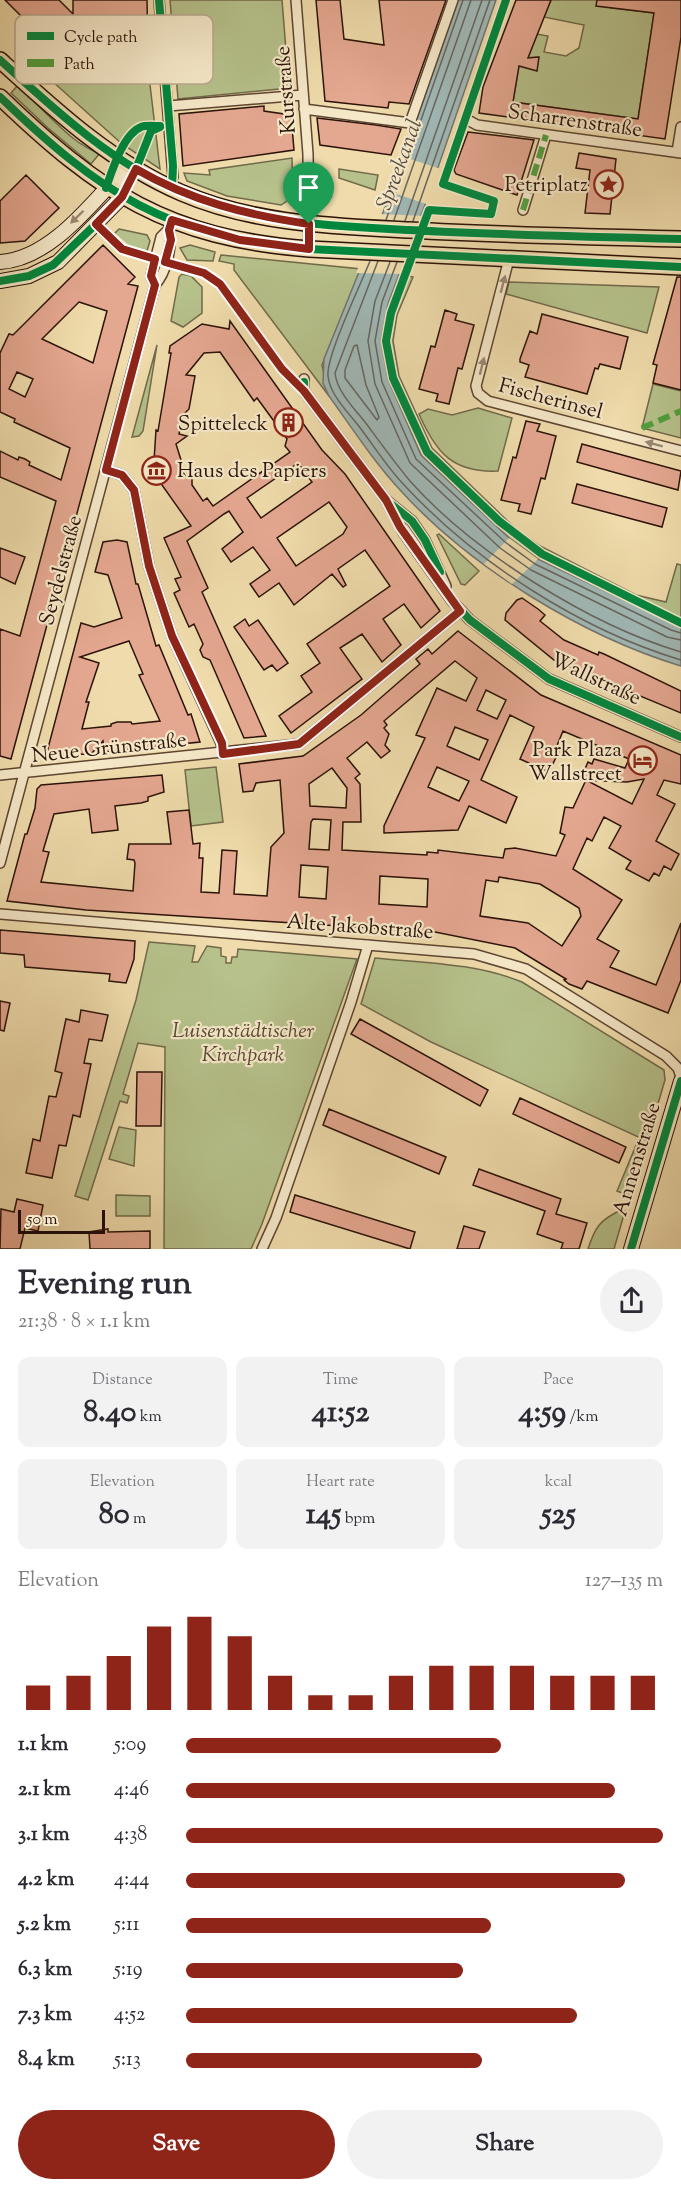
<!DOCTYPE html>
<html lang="en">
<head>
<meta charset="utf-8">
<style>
  body { margin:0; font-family:"Sorts Mill Goudy",serif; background:#f2f2f3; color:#2b2b33; height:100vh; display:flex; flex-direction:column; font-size:22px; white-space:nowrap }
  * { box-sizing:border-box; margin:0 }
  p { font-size:20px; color:#7c7c81 }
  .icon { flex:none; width:33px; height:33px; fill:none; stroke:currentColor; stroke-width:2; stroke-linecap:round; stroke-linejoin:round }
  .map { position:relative; height:1249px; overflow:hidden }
  .details { display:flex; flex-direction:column; background:#fff; flex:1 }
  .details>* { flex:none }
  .scale { position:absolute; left:18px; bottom:15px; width:87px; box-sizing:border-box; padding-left:6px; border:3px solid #2c1309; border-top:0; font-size:16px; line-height:21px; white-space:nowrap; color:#2c1309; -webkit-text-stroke:4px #f5e8c8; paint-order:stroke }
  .pin { position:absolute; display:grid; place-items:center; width:51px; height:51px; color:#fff; margin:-62px -26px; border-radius:50% 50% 50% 0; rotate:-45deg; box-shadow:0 0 6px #0007 }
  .pin .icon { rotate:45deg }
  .round { display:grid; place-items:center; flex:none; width:63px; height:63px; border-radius:32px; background:#f2f2f3 }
  .head { display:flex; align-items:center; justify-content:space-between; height:102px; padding:0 18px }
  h1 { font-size:33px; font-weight:700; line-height:45px }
  .stats { display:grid; grid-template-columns:repeat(3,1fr); gap:9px; height:102px; padding:6px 18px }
  .stats div { display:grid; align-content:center; border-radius:12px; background:#f2f2f3; text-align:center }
  .stats b { font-size:30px; font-weight:700 }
  .stats small { font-size:16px; font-weight:400 }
  .stats p { font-size:16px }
  .chart { height:168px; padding:12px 18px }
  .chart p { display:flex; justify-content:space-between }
  .chart svg { width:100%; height:108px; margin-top:6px; stroke:#8f2418; stroke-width:6 }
  .cta { display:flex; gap:12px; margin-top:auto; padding:12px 18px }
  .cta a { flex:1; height:69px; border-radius:36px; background:#8f2418; color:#fff; font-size:24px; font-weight:700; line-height:69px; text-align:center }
  .cta a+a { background:#f2f2f3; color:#2b2b33 }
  ul { padding:0 18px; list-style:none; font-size:20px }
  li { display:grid; grid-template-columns:96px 72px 1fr; align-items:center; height:45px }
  li i { height:15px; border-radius:8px; background:#8f2418 }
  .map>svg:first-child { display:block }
  .green { fill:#b6c18b; stroke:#716a4a; stroke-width:1.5 }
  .water { fill:#a0b8b6; stroke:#727671; stroke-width:1.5 }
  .pier { fill:#efdbab }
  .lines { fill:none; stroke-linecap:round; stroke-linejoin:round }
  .shore { stroke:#666660; stroke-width:1.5 }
  .building { fill:#e4a790; stroke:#2c1309; stroke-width:1.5; fill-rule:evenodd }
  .street-casing { stroke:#5d4532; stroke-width:12 }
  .secondary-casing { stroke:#2c1309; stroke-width:16 }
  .primary-casing { stroke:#2c1309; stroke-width:18 }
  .street { stroke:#f5e8c8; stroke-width:9 }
  .secondary { stroke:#f5e8c8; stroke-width:14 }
  .primary { stroke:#efdbab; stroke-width:15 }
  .quiet { stroke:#51a03e; stroke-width:6; stroke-dasharray:12 6; stroke-linecap:butt }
  .cycleway-casing { stroke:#f5e8c8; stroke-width:11 }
  .cycleway { stroke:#00873e; stroke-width:8 }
  .oneway { fill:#9b8872 }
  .route-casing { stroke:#fff; stroke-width:12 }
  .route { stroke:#8f2418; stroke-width:8 }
  .labels { text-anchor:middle; stroke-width:4.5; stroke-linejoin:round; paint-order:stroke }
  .street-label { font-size:21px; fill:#2c1309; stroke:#f5e8c8 }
  .poi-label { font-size:21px; fill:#2c1309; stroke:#f5e8c8; text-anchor:end }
  .park-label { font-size:21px; font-style:italic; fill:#554730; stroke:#f5e8c8 }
  .water-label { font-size:22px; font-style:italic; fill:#554d46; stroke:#f5e8c8 }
  .key { fill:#f5e8c8; stroke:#b9a88f; stroke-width:1.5 }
  .key-label { font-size:16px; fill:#2c1309 }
</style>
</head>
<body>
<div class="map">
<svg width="681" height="1249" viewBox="0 0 681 1249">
  <rect width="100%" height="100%" fill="#efdbab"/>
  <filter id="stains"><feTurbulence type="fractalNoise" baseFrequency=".00333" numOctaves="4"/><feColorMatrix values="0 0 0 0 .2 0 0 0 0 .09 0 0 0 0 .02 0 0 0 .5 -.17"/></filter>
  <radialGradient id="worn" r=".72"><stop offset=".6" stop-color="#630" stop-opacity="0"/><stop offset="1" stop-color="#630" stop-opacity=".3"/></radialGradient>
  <path class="green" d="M170,0h112l7,88 -111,11z
    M551,0h57l-1,7 47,6 -16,106 -125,-17 6,-36 20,-9 -17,1 15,-24 11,2 -4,16 22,4 13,-8 5,-23 -40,-8z
    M40,54l15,14h93l12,101 -38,-25 -90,-81z
    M17,86c23,18 56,61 83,67l-9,11 -43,-36 -37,-35z
    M292,158l1,39 -12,8 -54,-9 -40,-15 -3,-8 26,2 -1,-5z
    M339,169l39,6 -3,15 -36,-12z
    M119,229l28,6 3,6 -4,13 -18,-5 -16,-13z
    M190,245l25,7 -2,9 -26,-1 -7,-12z
    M221,255l140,14 -39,96 7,31 -95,-126v-6l-15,-3z
    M182,274l9,2 11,11v26l-19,14 -12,-6 8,-44z
    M399,274l14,3 -16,38 -4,26 6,35 33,72 85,82 23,16 96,49 30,7 11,-38 4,1v62l-143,-68 -29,-21 -88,-83 -33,-76 -7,-39 7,-36z
    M509,282l150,5 -12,46 -141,-39z
    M157,345l-14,86 -4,5 -7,1z
    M653,384l28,7v47l-39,-10z
    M478,408l34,10 -14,53c-45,2 -62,-18 -79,-57l9,-5 24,6z
    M439,534l40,37 -14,14 -4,-1 -24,-49z
    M216,767l7,55 -32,4 -6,-56z
    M149,942l46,4 -3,16h6l9,-16 14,2v8l5,1v6h5l1,-6h5l1,-8 119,10 -95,265 -11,25h-87l1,-202 -27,-4 -15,51 6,2 -2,7 -7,-2 -32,99 -13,-4 61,-196z
    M375,958c50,5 100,5 147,24l142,88 1,10 -18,61 -216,-99 -70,-38z
    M119,1127l17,3 -2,36 -25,-7z
    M637,1143l8,3 -15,50 -13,-5z
    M116,1195l34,1v20h-34z
    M621,1210l4,1 -11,38h-26c7,-22 12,-29 33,-39z"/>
  <path class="water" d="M458,0h38l-71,205 -37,99 -7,36 7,39 33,76 88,83 29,21 143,68v39c-99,-30 -211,-99 -280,-175 -27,-29 -49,-63 -72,-95l-6,-13 1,-24 66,-164z"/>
  <path class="pier" d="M401,156l40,13 -12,36 -41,-14z
    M379,214l46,2 -22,58 -47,-1z
    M509,538l29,21 -26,25 -28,-20z"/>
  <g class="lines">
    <path class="shore" d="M386,220l77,-220
      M394,220l77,-220
      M405,221l77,-221
      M413,221l77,-221
      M370,261c-9,23 -44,95 -42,115 2,20 22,38 33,53 15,20 28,41 45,58 71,76 175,143 275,173
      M378,261l-43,112c2,20 22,38 33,53 14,19 27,37 42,55 63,71 180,144 271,171
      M390,262l-15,39 -7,40 7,43 35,79 90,85 31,22 136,67 14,3
      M397,262l-15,40 -7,39 7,41 34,77 89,83 30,22 136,66 10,3
      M357,345l9,40 13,32 -2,3 -32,-42v-8l9,-24z"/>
  </g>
  <path class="building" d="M5,0h54l14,14v-14h74l1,52h-47v-9h-9v-15l-41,4 -8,-8 -7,7z
    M316,0h24l4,39 40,6 -5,-45h67l-37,104 -20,-2 -1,6 -63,-7z
    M516,0h35l-23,58 11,-1 -2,14 -18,-5 -6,36 125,17 16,-106 -58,-7 1,-6h84v37l-16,102 -186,-26 4,-26z
    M264,106v5l27,4 3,35 -111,16 -4,-52z
    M317,118l59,7 25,4 -10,26 -71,-10z
    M468,132l66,8 -17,55 -61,-21 -2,-4z
    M579,153l37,6 -6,55 -25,-1 5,-43 -14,-2z
    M26,175l33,33 -34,33 -25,2v-42z
    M103,245l32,32 -7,7 10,2 -127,473 -11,-3v-127l20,7 36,-135 -56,-24v-26l18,9 1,-3 6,2 5,3 -1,3 32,15 9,-32 -56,-26 1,-3 -15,-7v-59l9,-19 4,1zM79,302l28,9 -14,52 -51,-24zM17,372l16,7 -8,18 -16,-8z
    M677,277h4v113l-28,-7 4,-18 -4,-1z
    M445,310l12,4 -2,6 19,5 -12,44 -4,-1 -9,36 -13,-3 2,-7 -19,-5 12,-43 4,1z
    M542,314l86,23 -8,32 -20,-5 -2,5 -3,-1 -8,26 -62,-17 4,-12 -9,-3v-3l10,-28 7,3z
    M230,321l92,129 23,24 95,137 -19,17 -17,-24 -21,15 18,26 -19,17 -20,-28 -22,14 22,31 -71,54 -12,-17 33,-24 -11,-16 19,-13 -13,-19 83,-58 -25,-36 -27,19 8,16 -3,2 -11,-13 -38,31 -15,-22 -20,14 -9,-13 20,-14 -17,-23 -22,15 -9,-13 21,-17 -14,-21 -5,3 -37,27 21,47 -6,4 64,144 -22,2 -34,-78 -7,-3 -3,-7 3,-6 -9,-20 -5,3 -15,-34 6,-3 -5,-11 6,-2 -17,-39 27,-12 -41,-58 1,-8 3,1 2,-31 2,1 13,-78h-2l1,-7 32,-22 27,5zM220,352l34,49 3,-3 30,41 -2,7 5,6 -77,54 -6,-8 -4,3 -11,-16v-12l-6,4 -8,-12 3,-5 -5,-16 11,-8 -8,-2 4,-19 6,-6 6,-33 -9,-1 18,-22zM298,463l14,19 -51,36 -14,-20zM329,502l18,25 -4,7 -47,32 -19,-28z
    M526,421l14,3 -3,7 19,5 -11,43 -4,-1 -10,36 -13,-3 2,-7 -19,-4 12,-43 3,1z
    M582,444l99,27 -3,19 -101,-28z
    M577,484l90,24 -5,19 -90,-24z
    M117,540l10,2 9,42h2l18,62 3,-1 29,70 3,-1 9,28 -96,10 -1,-11 -11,12 -40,5 -5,-6 34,-129 13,4 28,-9 -14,-43 -13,-3 8,-30zM129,641l14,33 -4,1 21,46 -28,3 -1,-2h-14l-6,2v2l-29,3 7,-27h-3l13,-39 -19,-6z
    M0,548l25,9 -10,27 -15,-7z
    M522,598l16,11 7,6 -5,6 24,19 34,15 1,-3 5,2 77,37v22l-127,-53 -49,-40 1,-7 11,-13z
    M245,619l4,7 9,-6 30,43 -11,8 -5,-6 -8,5 -30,-43z
    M458,631l83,64 140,60v29l-17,-4 -7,15 18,9 -19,37 23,13 -8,16 -7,-4 -5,10 -5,-3 -5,8 -23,-12 5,-8 -22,-13 12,-22 -17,-9 -12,24 -5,-3 -14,31 49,31 -25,39 22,12 -9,16 46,18 25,-62v57l-13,33 -81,-32 -5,8 -13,-5 -5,-4 2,-1 -51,-31 -80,-16 -349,-22 -79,-9 18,-67h2l8,-26 2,-19 4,-4 121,-10 2,17 -16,5v4l-7,2 -26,3 3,24 -26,3 -3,-24 -35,5 -11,37 6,1 -8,30 92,9 2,-28 -1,-3 -7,-1 2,-15h42l-4,-32 22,-2 4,34 7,-1 -1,15h4l-2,34 18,1 3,-43 15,1 -3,43 33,2 4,-49 13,-14 -4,-53 -24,3 -3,8 -10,1 -4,-28 64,-8 58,-41 47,-41 12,-10 -4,-5 12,-10 4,5zM455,661l22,17 -11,23 -29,-13 -21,47 9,3 -41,88v7l74,-3 11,-24 37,17 11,-26 -36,-17 29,-65 24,12 -14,32 29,13 11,-23 -4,-1 7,-17 66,28 -4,9 -31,-9 -2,5 -4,-2 -8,18 47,2 17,-3 -12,25 -46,-24 -13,28 -8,-1 -5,26 5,2 -9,21 -41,-8 -10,1 -2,9 -65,-8v3l-11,-1v3l-85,-5 1,-28h18l-1,-38 -5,-6 5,-4 -13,-16 20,-16 14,16 9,-7 -5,-6 4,-11 -5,-6 3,-3 -3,-4zM486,690l20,10 -9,19 -20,-9zM455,727l33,13 -9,20 -32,-14zM437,767l32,14 -10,20 -31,-14zM332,768l15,20 -1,20 -36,-2 -1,-22zM313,819l18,1 -2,30 -20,-1 2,-27zM301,865l27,2 -2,32 -27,-2zM380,876l48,3 -1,28 -48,-3zM499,877l41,7 39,24 2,8 -19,30 -34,-23 -48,-7 6,-36 12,2z
    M0,930l135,11 -1,18 -8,24 -17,-2 1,-7 -85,-7 -1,-12 -24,-2z
    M0,1001l10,2 -6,28 -4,-1z
    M81,1010l27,5 -6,26 -13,-2 -5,24 7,1 -11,53 -7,-2 -7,31 -7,-1 -7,33 -26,-5 7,-34 7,2 9,-45 7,1 6,-24 -7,-2 11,-52 13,3z
    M360,1019l128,71 -8,16 -129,-72z
    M137,1072h25l-1,54h-25z
    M520,1098l106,49 -7,16 -106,-49z
    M329,1109l117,48 -7,17 -116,-49z
    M479,1169l82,30 -5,15 31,9 -8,26h-18l2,-6 -26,-9 8,-23 -72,-26z
    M295,1195l120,37 -5,17 -120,-37z
    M17,1199l26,6 -5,26 -13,-3 -5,21h-20l1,-40 13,3z
    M464,1226l21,6 -6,17h-22z
    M108,1229v3l42,-1v18h-60l-1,-17z"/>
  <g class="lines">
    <defs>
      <path id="street" d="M159,0l14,177
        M296,0l12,154 1,95
        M168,106l135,-11
        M304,109l106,14 43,-123
        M466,119l11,6 204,28
        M677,152l4,-25
        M523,210l23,-75
        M509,259l-33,127 2,7 10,8 193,50
        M155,285l-4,-9 10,-39 9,-9
        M304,379v12l82,109 26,21 13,19 21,46
        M106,470l16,5 12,15 15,76 23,70 49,107 2,11
        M386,500l17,32 49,69 18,19 79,59 132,58
        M0,775l299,-31 161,-133
        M0,863l155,-578c11,-12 18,-39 14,-55
        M0,914l474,40 52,15 140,87 12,12 3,9
        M262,1249l14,-31 75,-216 17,-57"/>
      <path id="secondary" d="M0,262c52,-3 94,-62 128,-97
        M0,281l29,-5 29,-14 64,-65 6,-32
        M631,1249l50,-168"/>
      <path id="primary" d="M0,60c56,51 112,103 182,133 72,31 151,33 227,37 91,5 181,7 272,9
        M0,97c100,96 167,141 309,152l372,18"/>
    </defs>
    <use href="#street" class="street-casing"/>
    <use href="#secondary" class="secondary-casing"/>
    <use href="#primary" class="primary-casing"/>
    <use href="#street" class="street"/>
    <use href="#secondary" class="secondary"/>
    <use href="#primary" class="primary"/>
    <path class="quiet" d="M523,210l23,-75
      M642,428l39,-17"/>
    <defs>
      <path id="cycleway" d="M159,0l14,166 -1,22
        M506,0l-63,184 51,17 -3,13 -62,-4 -38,103 -5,28 7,37 34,74 72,69 43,33 139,69
        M0,60c56,51 112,103 182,133 72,31 151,33 227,37 91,5 181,7 272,9
        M0,97c100,96 167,141 309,152l372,18
        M106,188c6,-17 17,-54 35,-61 5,-2 13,-1 19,-1
        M96,224l31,27 85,26 8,7 62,85 22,22
        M0,281l29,-5 24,-11 43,-41 26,-27 14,-28 15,-38 9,-4
        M304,382v9l82,109 26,21 13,19 15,32
        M386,500l17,32 49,69 18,19 79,59 132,58
        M631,1249l50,-168"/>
    </defs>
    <use href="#cycleway" class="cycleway-casing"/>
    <use href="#cycleway" class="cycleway"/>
  </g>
  <defs><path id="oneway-solid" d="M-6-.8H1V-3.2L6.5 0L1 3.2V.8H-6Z" transform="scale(1.5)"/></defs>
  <g class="oneway">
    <use href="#oneway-solid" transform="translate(77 217) rotate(136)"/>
    <use href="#oneway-solid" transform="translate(503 284) rotate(-75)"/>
    <use href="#oneway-solid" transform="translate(482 366) rotate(-76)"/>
    <use href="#oneway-solid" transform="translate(654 444) rotate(-165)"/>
  </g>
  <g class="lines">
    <defs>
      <path id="route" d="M136,169c55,32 111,46 173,55v25l-69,-9 -68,-20 -3,10 2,10 -6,22 39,11 16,11 62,85 22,22 82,109 14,27 60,84 -161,133 -76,10 -1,-11 -50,-107 -23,-70 -15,-76 -12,-15 -16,-5 49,-185 -4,-9 4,-17 -33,-10 -26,-25 26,-27z"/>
    </defs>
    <use href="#route" class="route-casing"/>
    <use href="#route" class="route"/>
  </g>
  <defs>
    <symbol id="sight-ring" viewBox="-11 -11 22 22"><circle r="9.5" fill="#f5e8c8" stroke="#8f2418" stroke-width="1.5"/><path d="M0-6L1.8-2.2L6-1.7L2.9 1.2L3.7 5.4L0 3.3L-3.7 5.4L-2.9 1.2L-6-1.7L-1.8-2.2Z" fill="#8f2418"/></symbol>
    <symbol id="building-ring" viewBox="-11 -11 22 22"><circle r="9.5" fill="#f5e8c8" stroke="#8f2418" stroke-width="1.5"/><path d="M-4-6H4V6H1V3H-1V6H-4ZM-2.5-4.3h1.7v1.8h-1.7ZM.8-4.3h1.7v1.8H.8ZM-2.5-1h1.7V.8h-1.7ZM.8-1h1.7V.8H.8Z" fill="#8f2418"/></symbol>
    <symbol id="museum-ring" viewBox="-11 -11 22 22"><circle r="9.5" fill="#f5e8c8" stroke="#8f2418" stroke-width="1.5"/><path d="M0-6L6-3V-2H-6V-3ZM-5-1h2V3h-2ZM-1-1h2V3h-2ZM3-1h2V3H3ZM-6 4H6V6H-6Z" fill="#8f2418"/></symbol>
    <symbol id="hotel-ring" viewBox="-11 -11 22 22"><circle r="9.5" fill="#f5e8c8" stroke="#8f2418" stroke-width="1.5"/><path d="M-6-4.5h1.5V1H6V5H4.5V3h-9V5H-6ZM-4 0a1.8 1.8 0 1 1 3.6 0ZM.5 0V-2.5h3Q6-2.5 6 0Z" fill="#8f2418"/></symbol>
  </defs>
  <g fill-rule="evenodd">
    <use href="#sight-ring" x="592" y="168" width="33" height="33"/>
    <use href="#building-ring" x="272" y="406" width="33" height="33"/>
    <use href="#museum-ring" x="140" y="454" width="33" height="33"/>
    <use href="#hotel-ring" x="626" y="744" width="33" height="33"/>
  </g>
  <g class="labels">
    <g class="street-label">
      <text transform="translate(285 90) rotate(-94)" y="7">Kurstraße</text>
      <text transform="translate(575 120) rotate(8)" y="7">Scharrenstraße</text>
      <text transform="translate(551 398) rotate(15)" y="7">Fischerinsel</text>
      <text transform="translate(60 570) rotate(-75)" y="7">Seydelstraße</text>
      <text transform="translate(596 678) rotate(25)" y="7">Wallstraße</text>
      <text transform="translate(109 747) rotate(-6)" y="7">Neue Grünstraße</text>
      <text transform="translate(360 926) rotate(4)" y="7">Alte Jakobstraße</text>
      <text transform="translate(636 1159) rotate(-73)" y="7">Annenstraße</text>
    </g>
    <g class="poi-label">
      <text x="588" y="191">Petriplatz</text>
      <text x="268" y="430">Spitteleck</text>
      <text x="177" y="477" text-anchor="start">Haus des Papiers</text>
      <text x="622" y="756">Park Plaza<tspan x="622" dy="24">Wallstreet</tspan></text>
    </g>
    <g class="park-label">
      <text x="243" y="1037">Luisenstädtischer<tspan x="243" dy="24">Kirchpark</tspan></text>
    </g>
    <g class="water-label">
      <text transform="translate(398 164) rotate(-70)" y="8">Spreekanal</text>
    </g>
  </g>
  <rect x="15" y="15" width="198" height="69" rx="9" class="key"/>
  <rect x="27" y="32" width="27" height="8" fill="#00873e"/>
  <rect x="27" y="59" width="27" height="8" fill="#51a03e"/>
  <g class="key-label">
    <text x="64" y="42">Cycle path</text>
    <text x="64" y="69">Path</text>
  </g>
  <rect width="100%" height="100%" filter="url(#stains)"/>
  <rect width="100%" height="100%" fill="url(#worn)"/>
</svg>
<div class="scale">50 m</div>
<div class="pin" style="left:309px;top:224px;background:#1e9e55"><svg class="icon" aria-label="arrive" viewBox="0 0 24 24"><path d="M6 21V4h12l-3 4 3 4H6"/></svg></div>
</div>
<section class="details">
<div class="head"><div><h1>Evening run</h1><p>21:38 · 8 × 1.1 km</p></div><a class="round"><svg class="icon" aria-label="share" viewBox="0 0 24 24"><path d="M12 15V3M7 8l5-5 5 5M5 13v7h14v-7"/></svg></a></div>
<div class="stats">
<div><p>Distance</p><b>8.40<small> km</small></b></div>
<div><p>Time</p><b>41:52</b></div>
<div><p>Pace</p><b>4:59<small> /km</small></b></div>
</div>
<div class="stats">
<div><p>Elevation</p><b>80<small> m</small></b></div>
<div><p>Heart rate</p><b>145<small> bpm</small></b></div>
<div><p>kcal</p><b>525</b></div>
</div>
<div class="chart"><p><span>Elevation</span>127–135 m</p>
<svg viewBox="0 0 160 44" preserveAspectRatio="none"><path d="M5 44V34M15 44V30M25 44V22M35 44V10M45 44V6M55 44V14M65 44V30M75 44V38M85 44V38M95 44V30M105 44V26M115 44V26M125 44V26M135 44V30M145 44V30M155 44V30"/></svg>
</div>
<ul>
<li><b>1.1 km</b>5:09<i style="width:66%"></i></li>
<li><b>2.1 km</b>4:46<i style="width:90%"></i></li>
<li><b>3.1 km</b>4:38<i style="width:100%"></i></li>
<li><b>4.2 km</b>4:44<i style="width:92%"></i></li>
<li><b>5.2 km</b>5:11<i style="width:64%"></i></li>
<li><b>6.3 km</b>5:19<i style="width:58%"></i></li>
<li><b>7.3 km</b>4:52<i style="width:82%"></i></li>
<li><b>8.4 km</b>5:13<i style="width:62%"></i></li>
</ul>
<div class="cta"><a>Save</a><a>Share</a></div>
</section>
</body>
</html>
